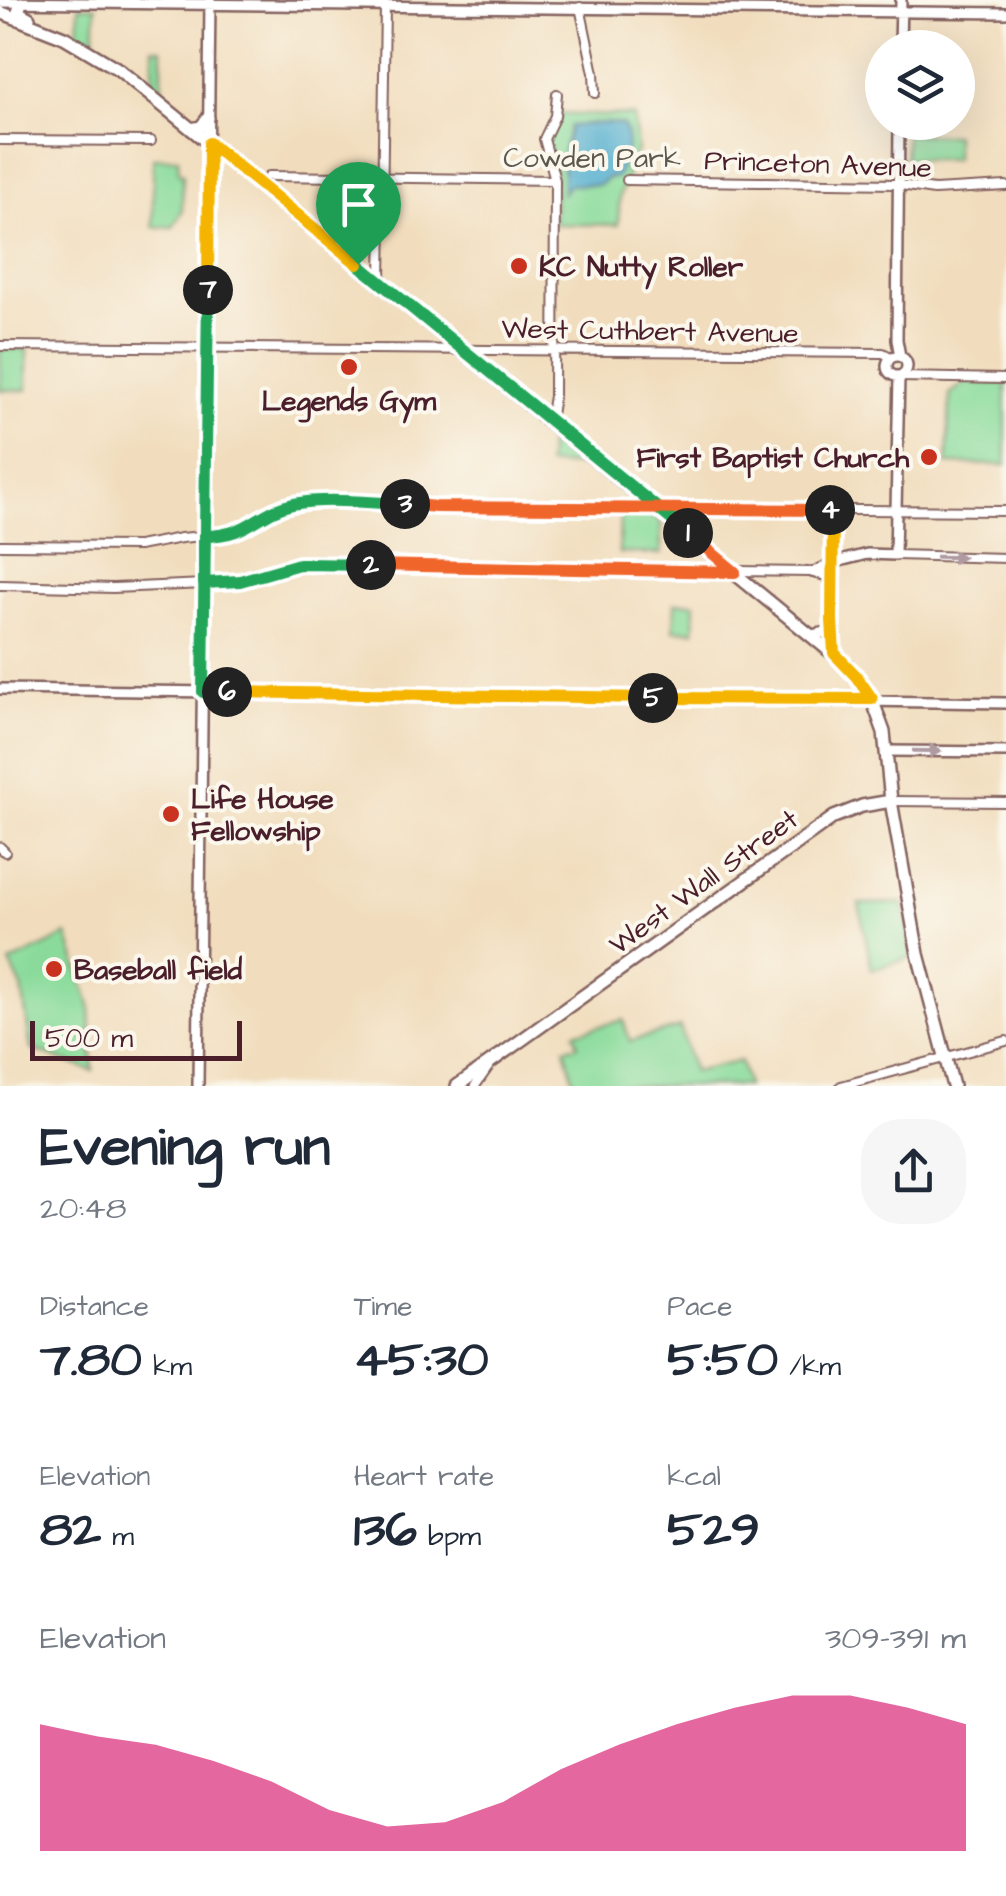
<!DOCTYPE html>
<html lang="en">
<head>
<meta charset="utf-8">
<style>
  body { margin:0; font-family:"Architects Daughter",sans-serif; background:#f6f6f7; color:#1f2937; height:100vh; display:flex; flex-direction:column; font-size:38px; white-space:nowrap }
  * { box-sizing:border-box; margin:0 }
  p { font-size:32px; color:#747a83 }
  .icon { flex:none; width:55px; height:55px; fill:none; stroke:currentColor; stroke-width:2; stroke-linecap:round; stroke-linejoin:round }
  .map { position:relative; height:1086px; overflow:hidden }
  .sheet { display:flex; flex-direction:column; background:#fff; flex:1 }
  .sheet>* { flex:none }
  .buttons { position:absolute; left:865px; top:30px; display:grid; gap:20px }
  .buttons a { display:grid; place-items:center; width:110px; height:110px; border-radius:50%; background:#fff; box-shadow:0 10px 40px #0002; font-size:50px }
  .scale { position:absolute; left:30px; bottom:25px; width:212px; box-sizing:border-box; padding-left:10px; border:5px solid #4a1f2b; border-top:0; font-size:28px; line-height:35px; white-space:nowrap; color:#4a1f2b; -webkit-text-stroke:8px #fbf7ec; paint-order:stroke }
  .pin { position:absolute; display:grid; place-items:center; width:85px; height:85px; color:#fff; margin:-102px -42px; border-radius:50% 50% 50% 0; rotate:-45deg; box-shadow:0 0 10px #0007 }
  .pin .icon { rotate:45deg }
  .km { position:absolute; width:50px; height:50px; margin:-25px; border-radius:50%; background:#222; color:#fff; font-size:28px; line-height:50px; text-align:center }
  .round { display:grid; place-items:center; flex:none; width:105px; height:105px; border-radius:40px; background:#f6f6f7 }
  .headline { display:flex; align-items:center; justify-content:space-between; height:170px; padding:0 40px }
  h1 { font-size:55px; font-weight:700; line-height:75px }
  .stats { display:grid; grid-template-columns:repeat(3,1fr); gap:15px; height:170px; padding:10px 40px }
  .stats div { display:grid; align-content:center }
  .stats b { font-size:50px; font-weight:700 }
  .stats small { font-size:28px; font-weight:400 }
  .stats p { font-size:28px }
  .chart { height:280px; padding:20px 40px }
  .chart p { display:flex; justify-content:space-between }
  .chart svg { width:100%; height:180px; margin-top:10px; fill:#db2777; opacity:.7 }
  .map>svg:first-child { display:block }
  .green { fill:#8adb9b; stroke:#6a7d63; stroke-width:2.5 }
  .water { fill:#51aecf; stroke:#4e667d; stroke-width:2.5 }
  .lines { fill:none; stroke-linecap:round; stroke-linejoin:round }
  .tertiary-casing { stroke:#84625e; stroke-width:12 }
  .secondary-casing { stroke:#84625e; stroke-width:14 }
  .primary-casing { stroke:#84625e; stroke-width:16 }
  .tertiary { stroke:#fff; stroke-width:8 }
  .secondary { stroke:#fff; stroke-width:9 }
  .primary { stroke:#fff; stroke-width:11 }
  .oneway { fill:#ae9aa0 }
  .split-1-casing { stroke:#fff; stroke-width:20 }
  .split-2-casing { stroke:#fff; stroke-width:20 }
  .split-3-casing { stroke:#fff; stroke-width:20 }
  .split-4-casing { stroke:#fff; stroke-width:20 }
  .split-5-casing { stroke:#fff; stroke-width:20 }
  .split-6-casing { stroke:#fff; stroke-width:20 }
  .split-7-casing { stroke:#fff; stroke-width:20 }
  .split-8-casing { stroke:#fff; stroke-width:20 }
  .split-1 { stroke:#22a559; stroke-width:12 }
  .split-2 { stroke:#f0652b; stroke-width:12 }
  .split-3 { stroke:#22a559; stroke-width:12 }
  .split-4 { stroke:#f0652b; stroke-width:12 }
  .split-5 { stroke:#f5b400; stroke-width:12 }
  .split-6 { stroke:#f5b400; stroke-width:12 }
  .split-7 { stroke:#22a559; stroke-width:12 }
  .split-8 { stroke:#f5b400; stroke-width:12 }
  .poi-dot { fill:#c8321e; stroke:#fbf7ec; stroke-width:4 }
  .labels { text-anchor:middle; stroke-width:8; stroke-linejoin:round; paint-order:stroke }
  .park-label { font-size:28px; fill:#5d574d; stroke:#fbf7ec }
  .street-label { font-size:28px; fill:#4a1f2b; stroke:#fbf7ec }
  .poi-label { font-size:28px; font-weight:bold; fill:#4a1f2b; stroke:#fbf7ec; text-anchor:start }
</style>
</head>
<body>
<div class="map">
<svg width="1006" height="1086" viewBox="0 0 1006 1086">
  <rect width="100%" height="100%" fill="#fbf7ec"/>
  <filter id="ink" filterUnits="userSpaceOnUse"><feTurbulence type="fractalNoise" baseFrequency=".01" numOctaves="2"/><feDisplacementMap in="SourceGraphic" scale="20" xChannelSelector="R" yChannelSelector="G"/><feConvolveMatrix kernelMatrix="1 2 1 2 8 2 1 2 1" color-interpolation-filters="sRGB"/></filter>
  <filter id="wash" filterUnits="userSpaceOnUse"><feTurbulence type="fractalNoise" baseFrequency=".0048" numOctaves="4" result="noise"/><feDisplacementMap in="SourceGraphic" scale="40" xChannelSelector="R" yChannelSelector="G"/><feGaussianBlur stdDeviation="2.25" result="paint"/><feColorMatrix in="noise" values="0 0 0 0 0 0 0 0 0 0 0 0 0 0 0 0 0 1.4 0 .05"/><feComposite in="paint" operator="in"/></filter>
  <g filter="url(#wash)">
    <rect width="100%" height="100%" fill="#f1ddbd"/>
    <path class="green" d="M79,6l17,1 -2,39 -16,-9z
      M153,48l9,1v46l-13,-9 4,-6z
      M555,114l79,2 3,34 -17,45 -2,30 -64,-1 1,-47 -10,-33z
      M906,134l49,1v24h-50z
      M153,158h25l1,15 4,1 -1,37 -9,16h-20z
      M0,348l27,1v41h-27z
      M966,382l40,1v82l-59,-1 3,-70z
      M548,445l25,2 21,18h-47z
      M620,512h28l13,9v33l-42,-1z
      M675,603h20l-1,28 -20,-1z
      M903,903l10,54 -41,13 -13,-66z
      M67,935l23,70 3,66 -62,-22 -9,-61 -12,-25z
      M623,1020l7,21 50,-14 13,45 47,-11 7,25h-172l-10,-38 13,-3 -4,-12z"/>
    <path class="water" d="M609,123l14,2c10,17 1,36 -6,52l-9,1 -9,7h-30l-6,8v-41l7,-26z"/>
  </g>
  <g filter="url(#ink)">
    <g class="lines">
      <defs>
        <path id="tertiary" d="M580,7l14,66 1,20
          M0,140l151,1
          M269,176l286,4
          M627,180l267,4 40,6 72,-4
          M381,283l4,-278
          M0,346l883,7 8,4
          M900,377l106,2
          M550,421l4,-25 1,-216 -11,-41 11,-23 2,-22
          M0,545l138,1 43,-8 55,-5 38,-22 24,-8 124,1 14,3 570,4
          M895,555l111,3
          M0,585l113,3 115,-5 71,-18 513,7 20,-9 1,-52
          M891,801l115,1
          M0,847l5,5
          M475,1086l14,-20
          M841,1086l165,-45"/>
        <path id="secondary" d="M0,2l1006,11
          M900,48l1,-48
          M899,122l-2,218 3,16
          M887 366a10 10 0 1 1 20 0a10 10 0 1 1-20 0Z
          M812,572l14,3 5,6
          M812,635l19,-4 1,-68 35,-9 28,1 4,-178
          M0,689l1006,14
          M888,751l118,1
          M198,1086l12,-1086"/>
        <path id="primary" d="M21,3l-3,9 11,6
          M0,12l64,25 54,32 730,597 24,33 12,33 7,69 27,153 35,132
          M191,129l10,-2 7,-9
          M833,625l1,28
          M457,1086l377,-269 28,-11 29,-5"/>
      </defs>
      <use href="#tertiary" class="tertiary-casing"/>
      <use href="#secondary" class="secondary-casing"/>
      <use href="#primary" class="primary-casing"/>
      <use href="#tertiary" class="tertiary"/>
      <use href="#secondary" class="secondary"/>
      <use href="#primary" class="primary"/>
    </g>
    <defs><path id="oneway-solid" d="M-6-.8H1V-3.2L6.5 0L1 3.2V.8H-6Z" transform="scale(2.5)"/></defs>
    <g class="oneway">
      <use href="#oneway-solid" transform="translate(950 557) rotate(1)"/>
      <use href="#oneway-solid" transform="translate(927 751) rotate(1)"/>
    </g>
  </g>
  <g class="lines" filter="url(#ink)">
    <defs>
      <path id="split-1" d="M358,264l330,269"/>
      <path id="split-2" d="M371,565l364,7 -47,-39"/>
      <path id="split-3" d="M371,565l-72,-1 -59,17 -36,2v-47c47,0 52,-24 89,-32 35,-7 76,-1 112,0"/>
      <path id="split-4" d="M405,504l31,3 394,3"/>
      <path id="split-5" d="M653,698l219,1 -16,-23 -22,-23 -2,-33 1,-110h-3"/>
      <path id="split-6" d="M227,692l426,6"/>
      <path id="split-7" d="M208,290l-5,402h24"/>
      <path id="split-8" d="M208,290l1,-147 149,121"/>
    </defs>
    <use href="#split-1" class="split-1-casing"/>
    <use href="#split-2" class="split-2-casing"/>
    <use href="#split-3" class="split-3-casing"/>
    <use href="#split-4" class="split-4-casing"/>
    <use href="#split-5" class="split-5-casing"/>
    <use href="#split-6" class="split-6-casing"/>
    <use href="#split-7" class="split-7-casing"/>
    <use href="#split-8" class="split-8-casing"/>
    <use href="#split-1" class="split-1"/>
    <use href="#split-2" class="split-2"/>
    <use href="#split-3" class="split-3"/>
    <use href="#split-4" class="split-4"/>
    <use href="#split-5" class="split-5"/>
    <use href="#split-6" class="split-6"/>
    <use href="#split-7" class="split-7"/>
    <use href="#split-8" class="split-8"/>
  </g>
  <g class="poi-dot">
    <circle cx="519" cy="266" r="10"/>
    <circle cx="349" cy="367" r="10"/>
    <circle cx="929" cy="457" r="10"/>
    <circle cx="171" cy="814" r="10"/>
    <circle cx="54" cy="969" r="10"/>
  </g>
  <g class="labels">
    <g class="park-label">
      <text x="592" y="167">Cowden Park</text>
    </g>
    <g class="street-label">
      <text transform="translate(818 163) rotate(2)" y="10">Princeton Avenue</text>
      <text transform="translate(650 330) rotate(1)" y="10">West Cuthbert Avenue</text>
      <text transform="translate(703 881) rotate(-36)" y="10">West Wall Street</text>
    </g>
    <g class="poi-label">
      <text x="539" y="276">KC Nutty Roller</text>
      <text x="349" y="410" text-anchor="middle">Legends Gym</text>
      <text x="909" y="467" text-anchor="end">First Baptist Church</text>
      <text x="191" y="808">Life House<tspan x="191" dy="32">Fellowship</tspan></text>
      <text x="74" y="979">Baseball field</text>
    </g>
  </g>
</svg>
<div class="buttons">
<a><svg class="icon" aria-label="layers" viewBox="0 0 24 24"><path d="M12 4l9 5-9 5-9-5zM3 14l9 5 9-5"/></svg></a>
</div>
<div class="scale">500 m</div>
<div class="pin" style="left:358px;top:264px;background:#1e9e55"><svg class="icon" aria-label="arrive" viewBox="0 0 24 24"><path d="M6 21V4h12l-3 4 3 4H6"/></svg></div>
<b class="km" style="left:688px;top:533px">1</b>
<b class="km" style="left:371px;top:565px">2</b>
<b class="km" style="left:405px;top:504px">3</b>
<b class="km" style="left:830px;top:510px">4</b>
<b class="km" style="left:653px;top:698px">5</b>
<b class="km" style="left:227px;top:692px">6</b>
<b class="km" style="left:208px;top:290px">7</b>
</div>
<section class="sheet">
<div class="headline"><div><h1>Evening run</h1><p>20:48</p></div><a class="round"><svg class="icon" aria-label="share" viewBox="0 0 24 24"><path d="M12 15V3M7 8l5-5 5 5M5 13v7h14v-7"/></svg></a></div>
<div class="stats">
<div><p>Distance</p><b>7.80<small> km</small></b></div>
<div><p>Time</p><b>45:30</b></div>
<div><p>Pace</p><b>5:50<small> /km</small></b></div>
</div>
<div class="stats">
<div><p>Elevation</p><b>82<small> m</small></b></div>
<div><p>Heart rate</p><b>136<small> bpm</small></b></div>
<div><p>kcal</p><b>529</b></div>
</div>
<div class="chart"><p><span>Elevation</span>309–391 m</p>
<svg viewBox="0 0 160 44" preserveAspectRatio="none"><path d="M0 44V13L10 16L20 18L30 22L40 27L50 34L60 38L70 37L80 32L90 24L100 18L110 13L120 9L130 6L140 6L150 9L160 13V44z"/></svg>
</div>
</section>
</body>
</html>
